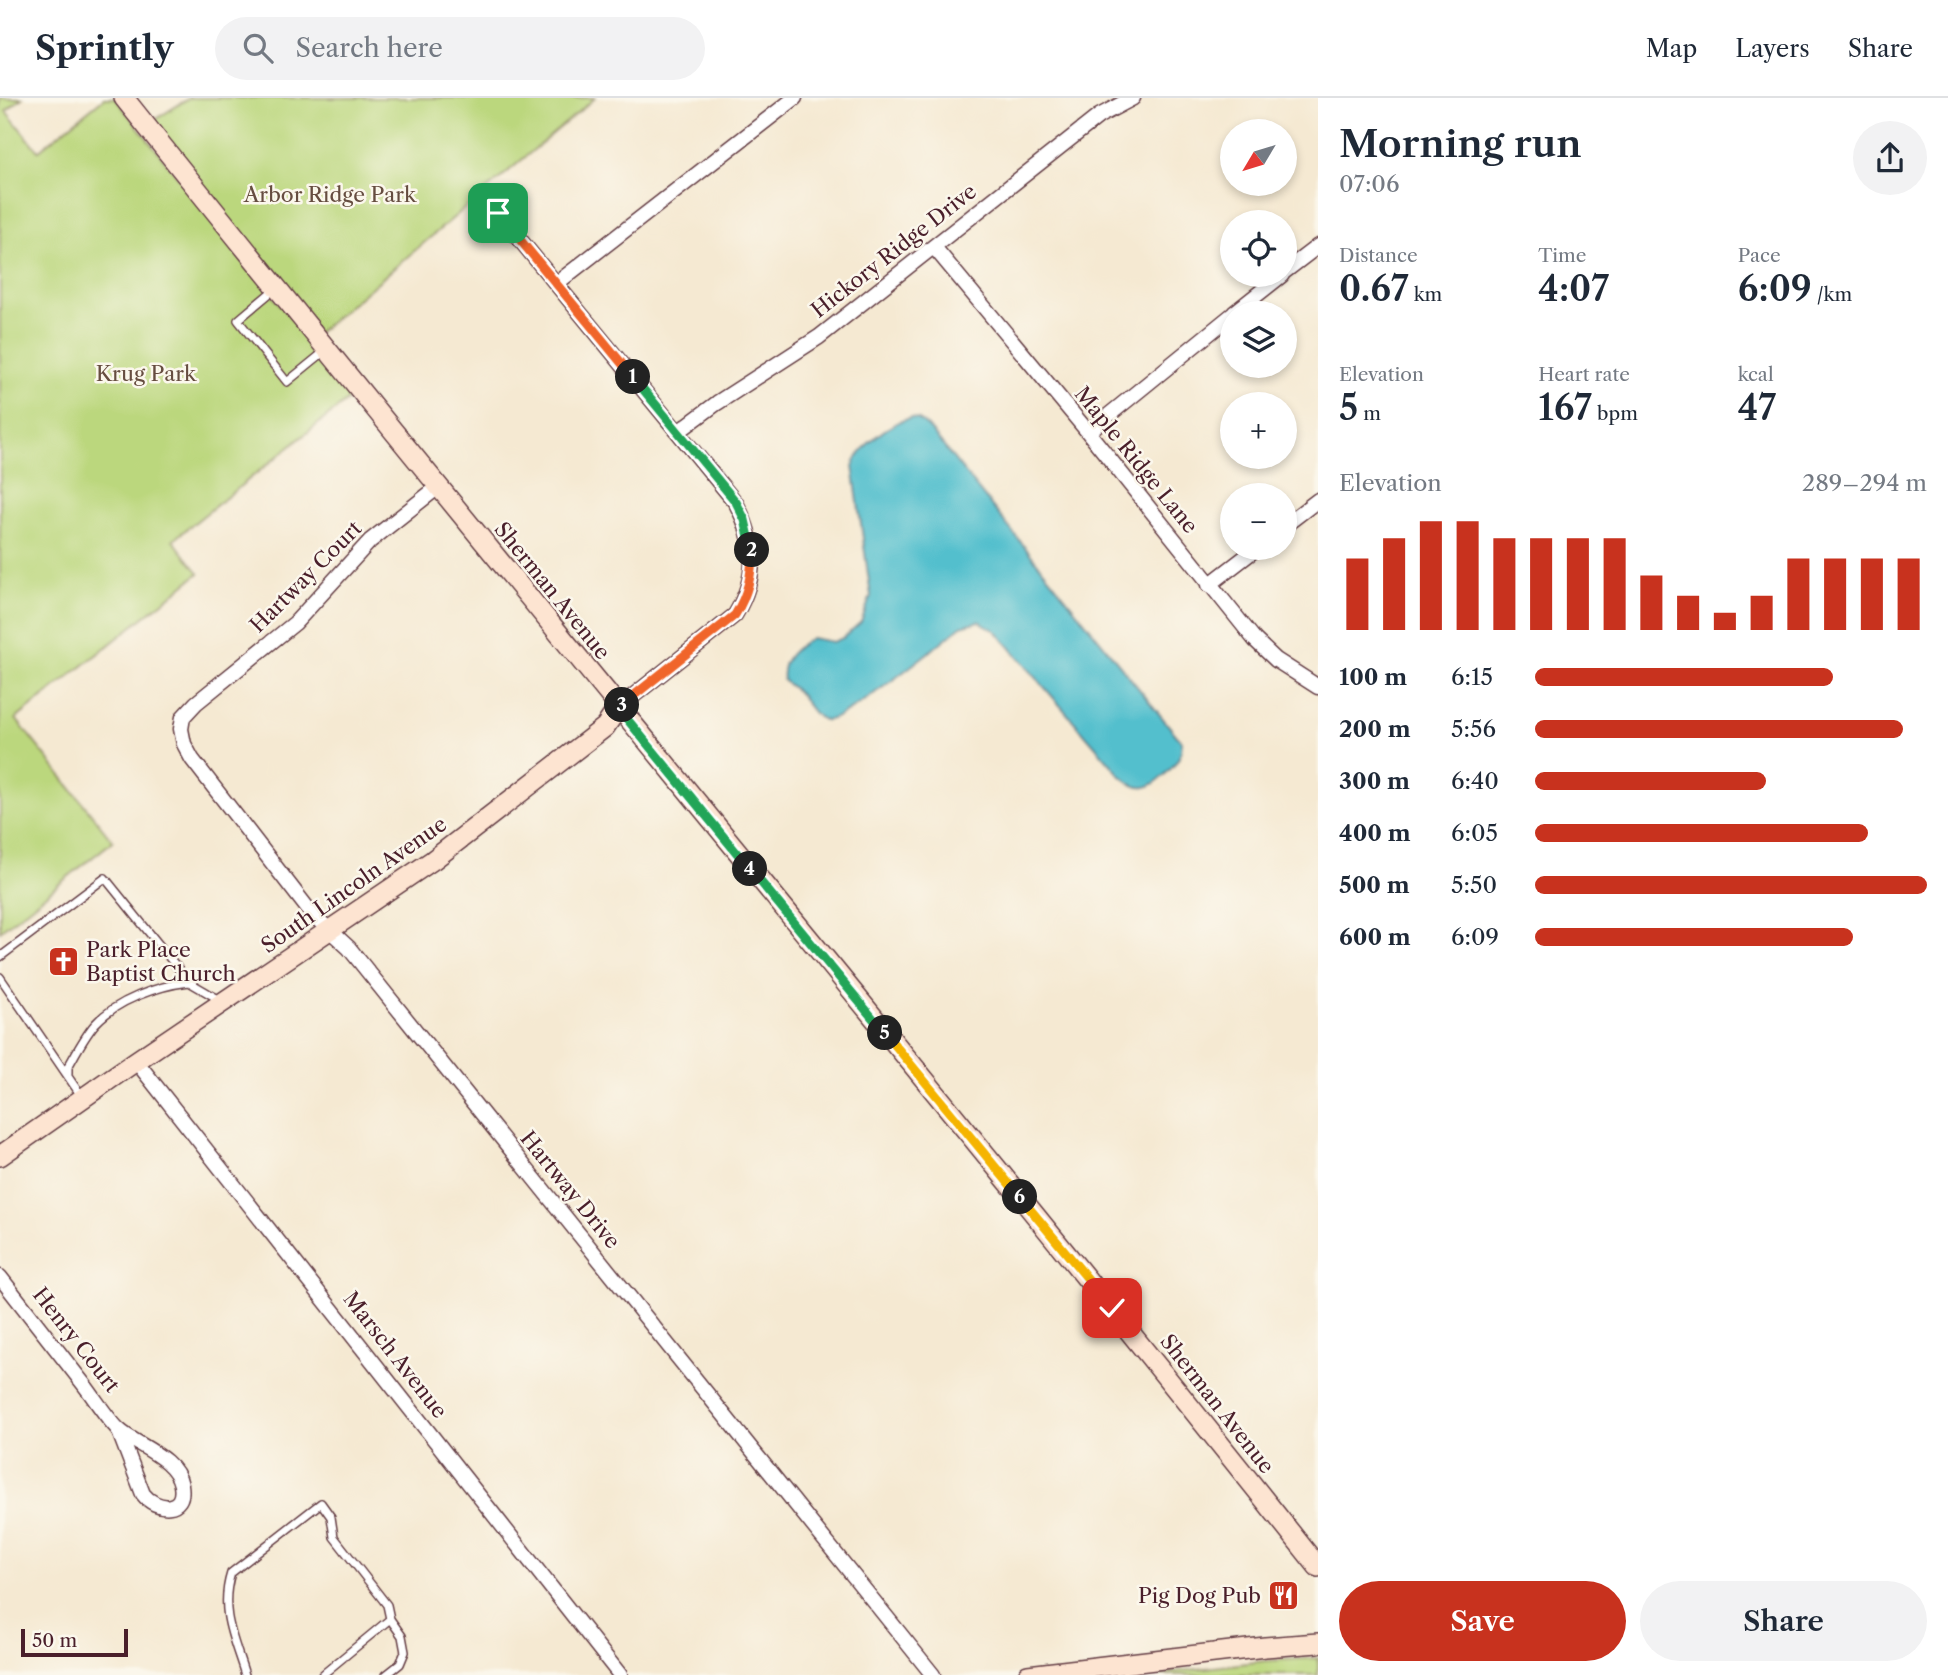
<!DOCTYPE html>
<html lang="en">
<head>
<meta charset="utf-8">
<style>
  body { margin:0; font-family:"Libre Caslon Text",serif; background:#f2f2f3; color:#1f2937; height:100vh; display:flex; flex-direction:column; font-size:26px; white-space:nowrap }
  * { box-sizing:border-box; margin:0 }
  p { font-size:23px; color:#747a83 }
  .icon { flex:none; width:38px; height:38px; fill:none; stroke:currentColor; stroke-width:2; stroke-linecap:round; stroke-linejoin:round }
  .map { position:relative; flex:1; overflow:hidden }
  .panel { display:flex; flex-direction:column; background:#fff; width:630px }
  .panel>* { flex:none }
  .needle { width:46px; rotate:232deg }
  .fabs { position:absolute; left:1220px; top:21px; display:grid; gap:14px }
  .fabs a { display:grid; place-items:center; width:77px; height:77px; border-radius:50%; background:#fff; box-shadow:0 4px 10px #0003; font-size:35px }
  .scale { position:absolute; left:21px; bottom:18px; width:107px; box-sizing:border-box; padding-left:7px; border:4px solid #4a1f2b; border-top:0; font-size:19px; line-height:24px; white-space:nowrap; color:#4a1f2b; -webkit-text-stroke:5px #fbf7ec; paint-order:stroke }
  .pin { position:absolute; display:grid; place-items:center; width:60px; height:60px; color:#fff; margin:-30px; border-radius:14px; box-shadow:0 4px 10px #0006 }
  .km { position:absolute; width:35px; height:35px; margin:-18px; border-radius:50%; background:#222; color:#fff; font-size:19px; line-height:35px; text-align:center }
  .round { display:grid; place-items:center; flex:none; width:74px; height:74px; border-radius:37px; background:#f2f2f3 }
  .head { display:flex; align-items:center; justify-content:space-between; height:119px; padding:0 21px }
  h1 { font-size:38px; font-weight:600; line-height:52px }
  .metrics { display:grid; grid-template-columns:repeat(3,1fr); gap:10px; height:119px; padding:7px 21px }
  .metrics div { display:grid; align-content:center }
  .metrics b { font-size:35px; font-weight:600 }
  .metrics small { font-size:19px; font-weight:400 }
  .metrics p { font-size:19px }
  .chart { height:196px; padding:14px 21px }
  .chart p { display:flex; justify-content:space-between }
  .chart svg { width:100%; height:126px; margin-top:7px; stroke:#c8321e; stroke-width:6 }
  .button { display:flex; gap:14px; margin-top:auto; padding:14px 21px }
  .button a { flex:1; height:80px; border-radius:42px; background:#c8321e; color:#fff; font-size:28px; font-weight:600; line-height:80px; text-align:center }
  .button a+a { background:#f2f2f3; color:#1f2937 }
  ul { padding:0 21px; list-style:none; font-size:23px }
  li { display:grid; grid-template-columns:112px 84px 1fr; align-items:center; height:52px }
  li i { height:18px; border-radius:9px; background:#c8321e }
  header { display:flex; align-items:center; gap:42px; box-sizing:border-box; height:98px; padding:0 35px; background:#fff; border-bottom:2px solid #e0e1e3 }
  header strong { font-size:33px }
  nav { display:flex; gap:38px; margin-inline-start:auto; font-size:24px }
  .search { width:490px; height:63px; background:#f2f2f3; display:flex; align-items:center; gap:18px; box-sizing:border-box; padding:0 24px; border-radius:38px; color:#747a83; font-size:26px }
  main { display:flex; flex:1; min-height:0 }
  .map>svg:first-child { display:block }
  .green { fill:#bbd77d; stroke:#827b54; stroke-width:2 }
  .water { fill:#53bfcd; stroke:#4e6f7c; stroke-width:2 }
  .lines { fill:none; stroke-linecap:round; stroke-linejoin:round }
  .lane-casing { stroke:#643d44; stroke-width:10 }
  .street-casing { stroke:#643d44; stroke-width:17 }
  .secondary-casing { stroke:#643d44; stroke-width:22 }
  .lane { stroke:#fff; stroke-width:7 }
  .street { stroke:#fff; stroke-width:14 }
  .secondary { stroke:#fde4d1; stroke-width:19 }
  .split-1-casing { stroke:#fff; stroke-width:14 }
  .split-2-casing { stroke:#fff; stroke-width:14 }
  .split-3-casing { stroke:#fff; stroke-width:14 }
  .split-4-casing { stroke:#fff; stroke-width:14 }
  .split-5-casing { stroke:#fff; stroke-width:14 }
  .split-6-casing { stroke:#fff; stroke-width:14 }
  .split-7-casing { stroke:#fff; stroke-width:14 }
  .split-1 { stroke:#f0652b; stroke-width:9 }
  .split-2 { stroke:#22a559; stroke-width:9 }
  .split-3 { stroke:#f0652b; stroke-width:9 }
  .split-4 { stroke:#22a559; stroke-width:9 }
  .split-5 { stroke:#22a559; stroke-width:9 }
  .split-6 { stroke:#f5b400; stroke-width:9 }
  .split-7 { stroke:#f5b400; stroke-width:9 }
  .labels { text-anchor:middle; stroke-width:5; stroke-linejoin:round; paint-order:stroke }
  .park-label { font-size:21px; fill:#664d40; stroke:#fbf7ec }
  .street-label { font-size:21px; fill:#4a1f2b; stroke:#fbf7ec }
  .poi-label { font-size:21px; fill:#4a1f2b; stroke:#fbf7ec; text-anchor:start }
</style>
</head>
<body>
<header>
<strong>Sprintly</strong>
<div class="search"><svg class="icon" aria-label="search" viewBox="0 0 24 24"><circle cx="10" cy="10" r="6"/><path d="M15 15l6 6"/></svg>Search here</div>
<nav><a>Map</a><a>Layers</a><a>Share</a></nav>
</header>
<main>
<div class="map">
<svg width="1318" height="1577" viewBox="0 0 1318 1577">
  <rect width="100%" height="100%" fill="#fbf7ec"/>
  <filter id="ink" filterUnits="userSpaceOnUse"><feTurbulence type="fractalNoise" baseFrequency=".0143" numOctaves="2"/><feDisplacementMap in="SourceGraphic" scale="14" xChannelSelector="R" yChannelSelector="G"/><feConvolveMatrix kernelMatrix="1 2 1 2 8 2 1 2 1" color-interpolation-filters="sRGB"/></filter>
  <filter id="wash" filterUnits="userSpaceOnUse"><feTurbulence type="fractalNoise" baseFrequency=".00686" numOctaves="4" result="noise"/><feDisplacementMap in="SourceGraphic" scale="28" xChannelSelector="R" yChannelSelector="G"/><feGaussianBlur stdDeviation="1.57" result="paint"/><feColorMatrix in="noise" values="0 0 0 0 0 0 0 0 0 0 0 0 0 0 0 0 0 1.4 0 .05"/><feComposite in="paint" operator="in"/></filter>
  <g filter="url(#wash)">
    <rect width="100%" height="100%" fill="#f5e9d2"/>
    <path class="green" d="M0,0h22l-16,13 32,40 66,-53h11l238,298 -180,144 26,33 -183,146 97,122 -113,90z
      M189,0h406l-280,237 -165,-212z
      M1318,1560v17h-171l117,-14z"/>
    <path class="water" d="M911,320l8,2 9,7 253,314c1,6 1,11 -2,16 -4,9 -23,28 -33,30 -10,2 -18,-5 -25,-11l-125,-145 -17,-10 -18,5c-18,15 -119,98 -136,94 -12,-3 -18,-18 -26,-26 -4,-5 -11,-9 -16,-14 -3,-21 12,-32 28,-42l22,4 10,-4 18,-16 10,-26 -18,-130c8,-21 36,-43 58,-48z"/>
  </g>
  <g filter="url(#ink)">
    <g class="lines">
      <defs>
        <path id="lane" d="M276,190l-38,32 49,62 38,-31
          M0,859l105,-79 84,104 31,18
          M0,879l82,120
          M68,976v-7c8,-14 16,-30 27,-43 22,-24 62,-38 94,-42
          M245,1577c-11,-36 -26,-64 -14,-102l90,-70 10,14 3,20 53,68 3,14 12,17 3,16 -5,12 -14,11
          M322,1577l68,-56"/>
        <path id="street" d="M498,115l238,290c21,40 22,73 -1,112l-117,93
          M934,149l154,185 167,208 21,20 42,27
          M1284,174l34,-26
          M557,185l238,-185
          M1234,215l48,-38
          M678,334l39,-29 102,-66 280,-221 34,-18
          M1088,334l144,-117
          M438,389l-68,54 -75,82 -99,80 -13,14 -2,12 3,15 8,15 120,155 37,34 584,727
          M1284,428l34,-26
          M1209,487l48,-37
          M136,963l484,614
          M0,1179c27,35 55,70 82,105 12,15 23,34 36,47 18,17 58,28 63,56 5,28 -25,26 -38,9l-25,-65"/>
        <path id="secondary" d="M124,0c394,493 802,975 1194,1469
          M0,1058l136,-95 297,-201 172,-133 13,-19
          M1028,1577l237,-28 53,-4"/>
      </defs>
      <use href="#lane" class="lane-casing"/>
      <use href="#street" class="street-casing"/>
      <use href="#secondary" class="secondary-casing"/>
      <use href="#lane" class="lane"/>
      <use href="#street" class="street"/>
      <use href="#secondary" class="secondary"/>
    </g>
  </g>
  <g class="lines" filter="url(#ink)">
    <defs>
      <path id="split-1" d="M498,115l135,164"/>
      <path id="split-2" d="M633,279l103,125 9,18 7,30"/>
      <path id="split-3" d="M622,607l113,-90c13,-21 17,-40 17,-65"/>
      <path id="split-4" d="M622,607l-4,3 132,161"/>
      <path id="split-5" d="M750,771l135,164"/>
      <path id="split-6" d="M885,935l135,164"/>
      <path id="split-7" d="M1020,1099l92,111"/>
    </defs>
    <use href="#split-1" class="split-1-casing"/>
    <use href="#split-2" class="split-2-casing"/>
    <use href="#split-3" class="split-3-casing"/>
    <use href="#split-4" class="split-4-casing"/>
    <use href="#split-5" class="split-5-casing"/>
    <use href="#split-6" class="split-6-casing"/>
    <use href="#split-7" class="split-7-casing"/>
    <use href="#split-1" class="split-1"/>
    <use href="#split-2" class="split-2"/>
    <use href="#split-3" class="split-3"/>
    <use href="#split-4" class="split-4"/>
    <use href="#split-5" class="split-5"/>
    <use href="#split-6" class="split-6"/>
    <use href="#split-7" class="split-7"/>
  </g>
  <defs>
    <symbol id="church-square" viewBox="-11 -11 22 22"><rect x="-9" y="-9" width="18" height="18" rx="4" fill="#c8321e" stroke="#fbf7ec"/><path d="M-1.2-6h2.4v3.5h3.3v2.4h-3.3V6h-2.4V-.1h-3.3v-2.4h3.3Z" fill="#fff"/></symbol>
    <symbol id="restaurant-square" viewBox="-11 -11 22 22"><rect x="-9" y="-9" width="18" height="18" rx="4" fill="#c8321e" stroke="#fbf7ec"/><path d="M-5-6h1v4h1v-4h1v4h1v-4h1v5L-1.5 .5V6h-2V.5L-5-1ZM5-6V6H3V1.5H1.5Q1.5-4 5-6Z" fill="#fff"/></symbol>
  </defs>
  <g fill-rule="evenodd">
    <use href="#church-square" x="46" y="846" width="35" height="35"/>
    <use href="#restaurant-square" x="1266" y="1480" width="35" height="35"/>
  </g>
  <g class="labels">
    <g class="park-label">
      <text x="330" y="104">Arbor Ridge Park</text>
      <text x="146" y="283">Krug Park</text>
    </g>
    <g class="street-label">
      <text transform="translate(894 153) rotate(-38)" y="7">Hickory Ridge Drive</text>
      <text transform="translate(1136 362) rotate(51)" y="7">Maple Ridge Lane</text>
      <text transform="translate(306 479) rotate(-45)" y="7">Hartway Court</text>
      <text transform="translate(552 493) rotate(51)" y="7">Sherman Avenue</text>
      <text transform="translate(354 787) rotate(-35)" y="7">South Lincoln Avenue</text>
      <text transform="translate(570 1092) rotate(51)" y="7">Hartway Drive</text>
      <text transform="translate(76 1242) rotate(52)" y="7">Henry Court</text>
      <text transform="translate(395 1257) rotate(52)" y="7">Marsch Avenue</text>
      <text transform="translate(1217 1306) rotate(52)" y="7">Sherman Avenue</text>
    </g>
    <g class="poi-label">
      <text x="86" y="859">Park Place<tspan x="86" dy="24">Baptist Church</tspan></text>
      <text x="1261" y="1505" text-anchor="end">Pig Dog Pub</text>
    </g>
  </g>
</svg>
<div class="fabs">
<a><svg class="needle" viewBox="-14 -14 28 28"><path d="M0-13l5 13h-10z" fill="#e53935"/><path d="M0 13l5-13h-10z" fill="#747a83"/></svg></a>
<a><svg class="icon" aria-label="locate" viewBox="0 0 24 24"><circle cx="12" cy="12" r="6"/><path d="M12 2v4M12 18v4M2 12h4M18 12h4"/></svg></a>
<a><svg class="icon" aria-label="layers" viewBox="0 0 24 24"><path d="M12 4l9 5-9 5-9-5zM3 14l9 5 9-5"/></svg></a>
<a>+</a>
<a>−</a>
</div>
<div class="scale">50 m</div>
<div class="pin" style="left:498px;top:115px;background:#1e9e55"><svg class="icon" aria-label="arrive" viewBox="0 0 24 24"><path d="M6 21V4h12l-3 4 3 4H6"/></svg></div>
<div class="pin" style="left:1112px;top:1210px;background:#d93025"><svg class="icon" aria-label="check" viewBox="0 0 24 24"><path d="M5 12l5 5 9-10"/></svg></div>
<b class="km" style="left:633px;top:279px">1</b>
<b class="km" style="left:752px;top:452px">2</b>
<b class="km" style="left:622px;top:607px">3</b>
<b class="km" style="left:750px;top:771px">4</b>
<b class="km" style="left:885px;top:935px">5</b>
<b class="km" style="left:1020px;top:1099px">6</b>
</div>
<section class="panel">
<div class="head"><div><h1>Morning run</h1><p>07:06</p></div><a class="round"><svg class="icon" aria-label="share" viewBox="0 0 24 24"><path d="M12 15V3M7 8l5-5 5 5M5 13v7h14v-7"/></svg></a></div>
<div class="metrics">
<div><p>Distance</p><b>0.67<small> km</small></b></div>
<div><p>Time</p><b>4:07</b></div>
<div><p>Pace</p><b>6:09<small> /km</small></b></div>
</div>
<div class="metrics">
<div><p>Elevation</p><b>5<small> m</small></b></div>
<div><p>Heart rate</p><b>167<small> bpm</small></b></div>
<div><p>kcal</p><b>47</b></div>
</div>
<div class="chart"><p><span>Elevation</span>289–294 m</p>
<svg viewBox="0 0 160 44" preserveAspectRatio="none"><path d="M5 44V19M15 44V12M25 44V6M35 44V6M45 44V12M55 44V12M65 44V12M75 44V12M85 44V25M95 44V32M105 44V38M115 44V32M125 44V19M135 44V19M145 44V19M155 44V19"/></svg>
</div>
<ul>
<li><b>100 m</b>6:15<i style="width:76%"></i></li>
<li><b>200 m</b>5:56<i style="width:94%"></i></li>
<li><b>300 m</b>6:40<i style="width:59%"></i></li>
<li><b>400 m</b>6:05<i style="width:85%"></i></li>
<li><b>500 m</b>5:50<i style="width:100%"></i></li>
<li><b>600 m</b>6:09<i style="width:81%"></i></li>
</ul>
<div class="button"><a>Save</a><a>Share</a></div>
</section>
</main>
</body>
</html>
